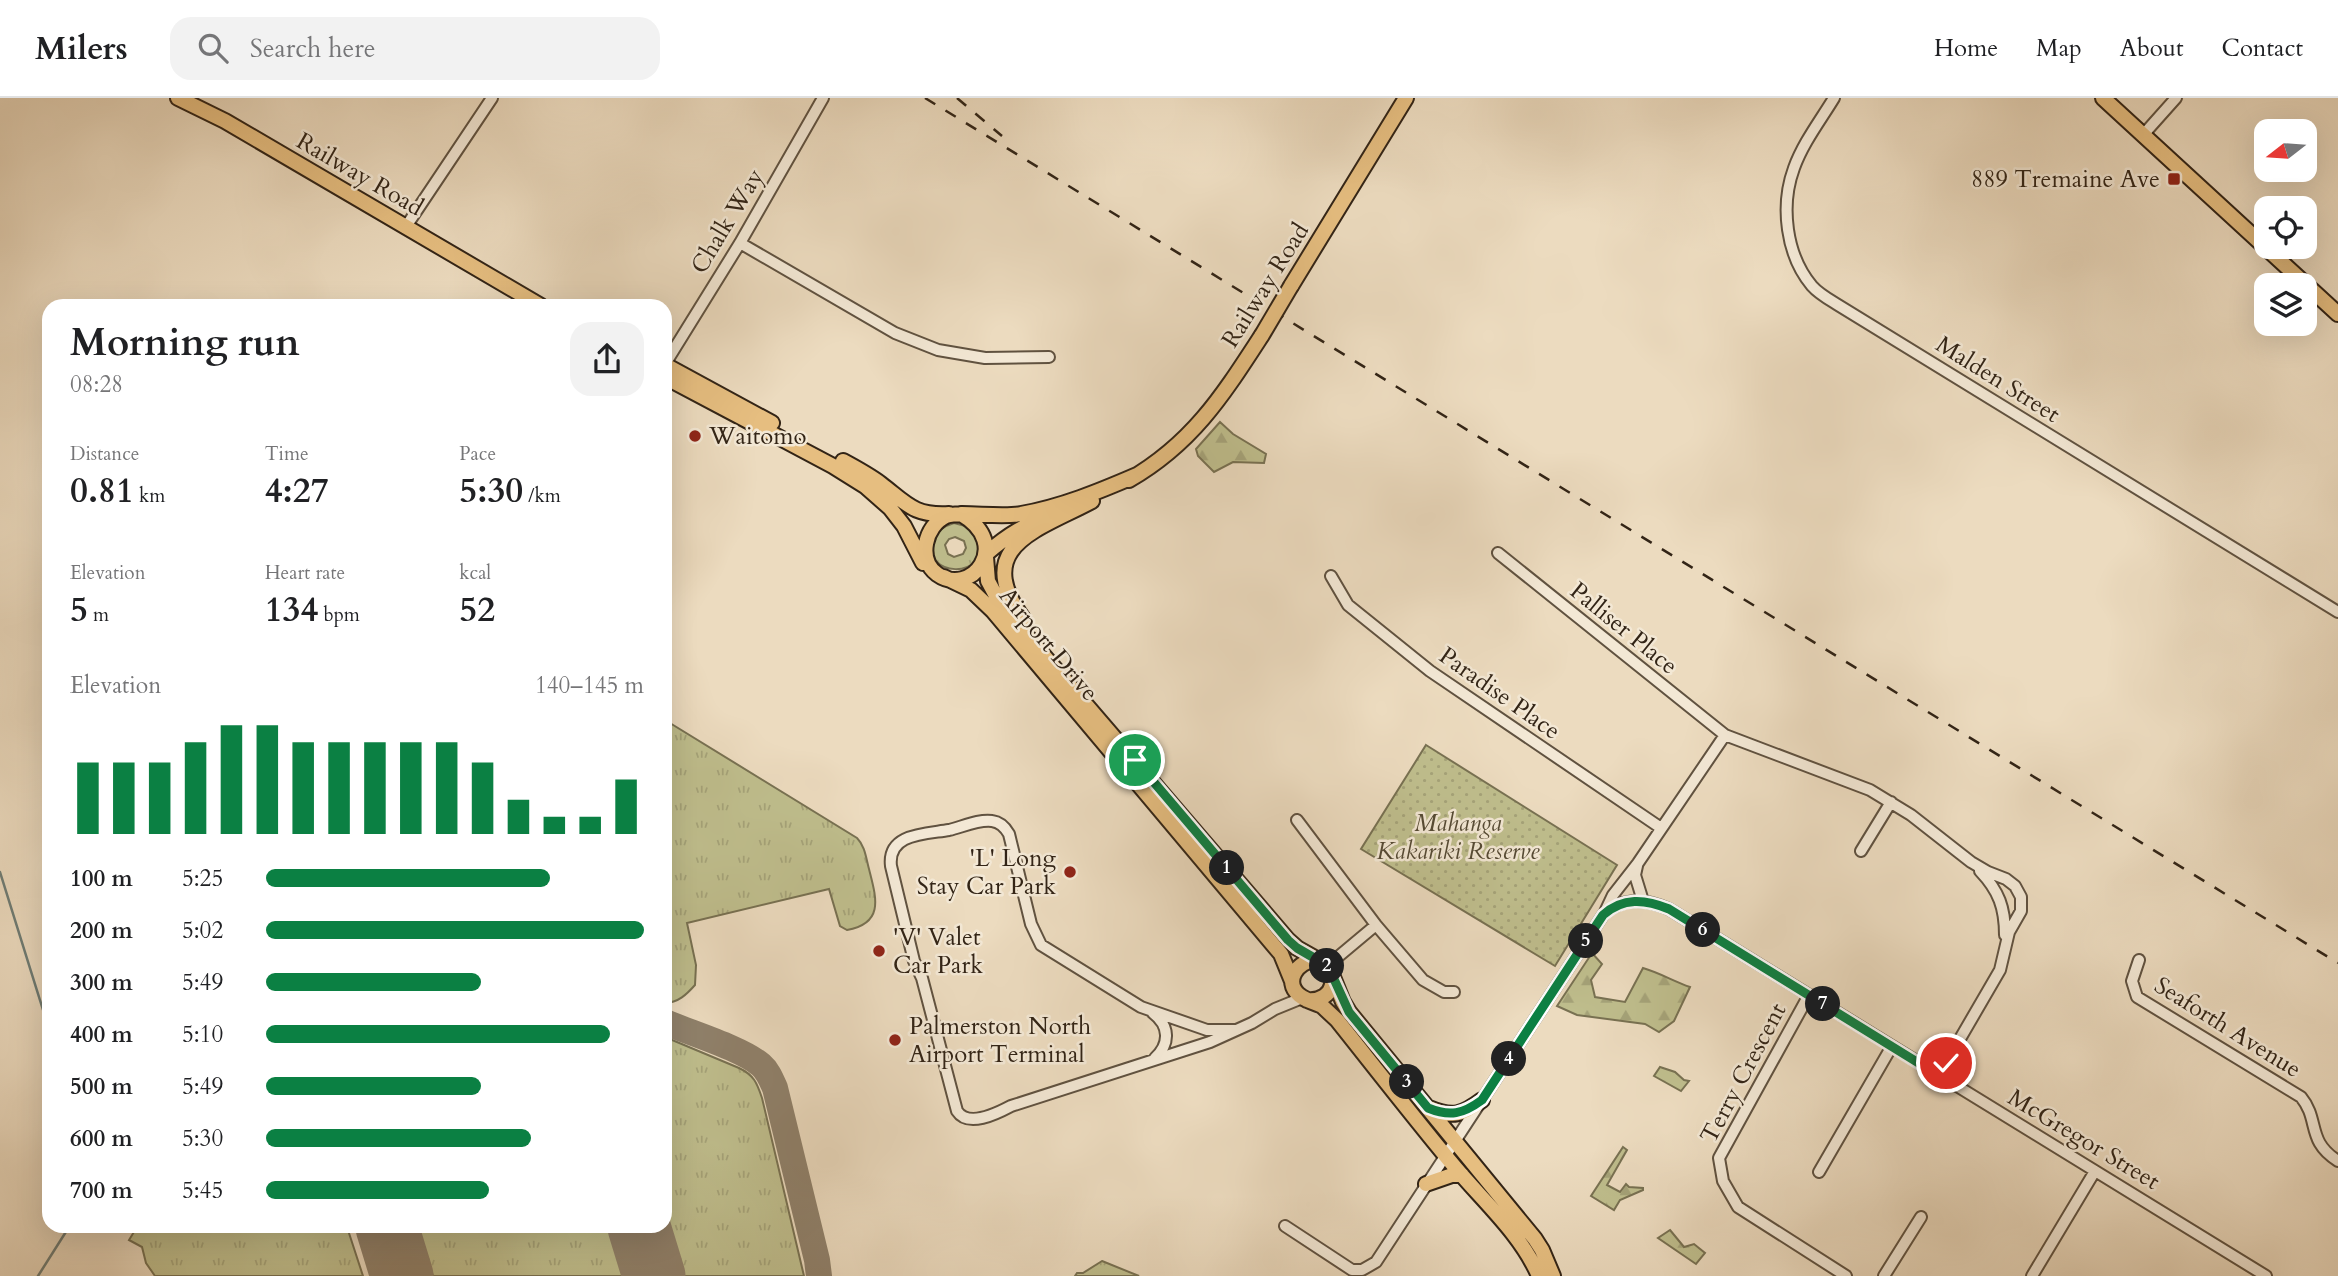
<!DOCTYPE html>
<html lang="en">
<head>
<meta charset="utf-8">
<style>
  body { margin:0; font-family:Cardo,serif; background:#f2f2f2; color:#202124; height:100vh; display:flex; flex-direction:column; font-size:26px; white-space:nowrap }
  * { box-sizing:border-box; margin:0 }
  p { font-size:23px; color:#757577 }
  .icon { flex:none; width:38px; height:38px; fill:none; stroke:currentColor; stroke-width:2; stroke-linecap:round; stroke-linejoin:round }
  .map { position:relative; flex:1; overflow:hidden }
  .drawer { position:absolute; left:42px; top:201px; width:630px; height:934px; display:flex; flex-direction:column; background:#fff; border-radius:21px; box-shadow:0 7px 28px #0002 }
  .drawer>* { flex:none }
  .needle { width:46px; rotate:253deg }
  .fabs { position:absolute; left:2254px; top:21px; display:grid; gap:14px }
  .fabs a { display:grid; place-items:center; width:63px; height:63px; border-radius:14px; background:#fff; box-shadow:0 7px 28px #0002; font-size:35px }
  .pin { position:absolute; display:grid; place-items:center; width:60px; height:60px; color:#fff; margin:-30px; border:4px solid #fff; border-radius:50%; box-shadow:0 2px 7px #0007 }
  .km { position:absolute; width:35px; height:35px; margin:-18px; border-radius:50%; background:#222; color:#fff; font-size:19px; line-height:35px; text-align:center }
  .round { display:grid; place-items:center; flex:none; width:74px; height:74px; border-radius:21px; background:#f2f2f2 }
  .head { display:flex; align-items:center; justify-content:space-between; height:119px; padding:0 28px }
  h1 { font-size:38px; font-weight:600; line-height:52px }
  .metrics { display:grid; grid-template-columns:repeat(3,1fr); gap:10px; height:119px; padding:7px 28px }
  .metrics div { display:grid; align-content:center }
  .metrics b { font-size:35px; font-weight:600 }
  .metrics small { font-size:19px; font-weight:400 }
  .metrics p { font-size:19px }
  .chart { height:196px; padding:14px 28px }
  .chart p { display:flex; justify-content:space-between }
  .chart svg { width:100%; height:126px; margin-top:7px; stroke:#0b8043; stroke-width:6 }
  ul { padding:0 28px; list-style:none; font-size:23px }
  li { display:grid; grid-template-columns:112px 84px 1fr; align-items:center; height:52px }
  li i { height:18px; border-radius:9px; background:#0b8043 }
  header { display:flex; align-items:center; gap:42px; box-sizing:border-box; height:98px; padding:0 35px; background:#fff; border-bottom:2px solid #e0e0e0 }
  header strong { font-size:33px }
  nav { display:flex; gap:38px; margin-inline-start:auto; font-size:24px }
  .search { width:490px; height:63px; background:#f2f2f2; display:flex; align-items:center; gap:18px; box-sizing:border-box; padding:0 24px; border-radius:21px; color:#757577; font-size:26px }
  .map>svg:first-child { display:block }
  .grass { fill:url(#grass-tufts); stroke:#787152; stroke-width:2; fill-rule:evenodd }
  .forest { fill:url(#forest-firs); stroke:#787152; stroke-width:2 }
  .park { fill:url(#park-dots); stroke:#787152; stroke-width:2 }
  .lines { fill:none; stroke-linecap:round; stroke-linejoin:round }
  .stream { stroke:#707e77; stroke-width:2.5 }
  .taxiway { stroke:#8f806a; stroke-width:26 }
  .runway { stroke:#8f806a; stroke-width:63 }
  .minor-casing { stroke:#605240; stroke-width:14 }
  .major-casing { stroke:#322416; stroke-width:18 }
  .minor { stroke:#f3e8d5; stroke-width:10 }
  .major { stroke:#e6be80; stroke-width:14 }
  .rail { stroke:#322416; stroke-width:2.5; stroke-dasharray:12 12; stroke-linecap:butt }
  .major-bridge-casing { stroke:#322416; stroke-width:18; stroke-linecap:butt }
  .major-bridge { stroke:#e6be80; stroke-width:14 }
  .route-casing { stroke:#fff; stroke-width:14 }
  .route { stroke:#0b8043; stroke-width:9 }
  .poi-dot { fill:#8f2418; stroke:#f3e8d5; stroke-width:2.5 }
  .labels { text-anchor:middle; stroke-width:5; stroke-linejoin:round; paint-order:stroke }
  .street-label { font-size:24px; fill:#322416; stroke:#f3e8d5 }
  .poi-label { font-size:24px; fill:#322416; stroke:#f3e8d5; text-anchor:start }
  .park-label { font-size:24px; font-style:italic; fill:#554a34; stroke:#f3e8d5 }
</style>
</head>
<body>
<header>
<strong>Milers</strong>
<div class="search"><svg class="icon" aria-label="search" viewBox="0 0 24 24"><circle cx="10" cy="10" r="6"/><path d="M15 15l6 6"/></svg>Search here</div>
<nav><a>Home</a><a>Map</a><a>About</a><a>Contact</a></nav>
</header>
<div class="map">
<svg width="2338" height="1178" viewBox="0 0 2338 1178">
  <defs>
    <pattern id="grass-tufts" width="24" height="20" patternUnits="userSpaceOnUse" patternTransform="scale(1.75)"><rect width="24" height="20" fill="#bfbe8d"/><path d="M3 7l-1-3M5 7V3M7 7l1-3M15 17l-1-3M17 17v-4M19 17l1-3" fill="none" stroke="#a5a379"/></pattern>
    <pattern id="forest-firs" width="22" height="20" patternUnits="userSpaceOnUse" patternTransform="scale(1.75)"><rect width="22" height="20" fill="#bfbe8d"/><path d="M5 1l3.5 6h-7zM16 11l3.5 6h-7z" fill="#a5a379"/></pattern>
    <pattern id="park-dots" width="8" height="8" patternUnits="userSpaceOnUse" patternTransform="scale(1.75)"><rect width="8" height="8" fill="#bfbe8d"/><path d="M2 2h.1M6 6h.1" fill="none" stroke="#a5a379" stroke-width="1.8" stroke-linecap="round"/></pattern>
  </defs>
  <rect width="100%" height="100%" fill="#ecdbbf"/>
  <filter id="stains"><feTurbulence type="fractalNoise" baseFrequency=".00286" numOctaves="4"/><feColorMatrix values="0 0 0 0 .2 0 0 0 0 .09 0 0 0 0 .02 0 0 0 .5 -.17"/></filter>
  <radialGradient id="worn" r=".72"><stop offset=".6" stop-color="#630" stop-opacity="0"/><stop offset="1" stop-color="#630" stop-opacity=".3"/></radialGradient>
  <path class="grass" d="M954,425l15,4c3,4 9,9 10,13 11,40 -59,38 -46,-1 4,-9 11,-13 21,-16zM955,439l9,4 2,7 -3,6 -9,3 -6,-3 -3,-9 4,-6z
    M665,622l192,118c8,8 9,20 12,31 7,28 16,54 -22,61l-7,-4 -11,-37 -142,34 9,42 -1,20c-8,9 -17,18 -30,18z
    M665,939l74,31c15,7 18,15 23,30l42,178h-371l-15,-49h247z
    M137,1129h210l16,49h-208l-9,-13 -4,-16 -13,-7z
    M1102,1163l37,15h-64l2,-3h6z"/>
  <path class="forest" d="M1220,324l13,12 33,20 -2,9 -31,-1 -19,10 -16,-16 -2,-7z
    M1592,855l10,11 -11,16 4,17 30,5 18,-34c17,5 30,13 47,19l-16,34 -15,11 -14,-8 -68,-9 -20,-9z
    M1660,969l15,5 9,8 5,1 -8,10 -27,-15z
    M1623,1049l4,3 -20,35 13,7 6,-8 3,3 14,1v2l-23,10 -6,10 -23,-14z
    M1670,1132l14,17 10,-3 11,9 -9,11 -38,-26z"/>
  <path class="park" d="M1426,647l191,120 -62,101 -194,-117z"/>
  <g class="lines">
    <path class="stream" d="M0,774l49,157
      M38,1178l31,-49"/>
    <path class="taxiway" d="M665,924c25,11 76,26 96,43 7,6 10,14 14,23l42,172 2,16"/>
    <path class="runway" d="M387,1129l15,49
      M639,1129l15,49"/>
    <defs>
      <path id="minor" d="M1834,0c-14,23 -31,45 -40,70 -14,38 -8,87 18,118 7,8 18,14 26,19l500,307
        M2143,37l33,-37
        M405,130l87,-130
        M740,145l155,90 43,17 47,8 64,-1
        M665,266l75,-121 83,-145
        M1498,455l227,182 145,55 41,25 60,47 17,10 18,7 9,7 6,11v14l-12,21 -9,38 -61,105
        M1331,478l17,29 82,66 231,157
        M1297,722l79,105 47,55 21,12h10
        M1861,753l30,-49
        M1637,768l-2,9 8,26
        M1980,773c19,20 25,37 25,64
        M1605,814l8,-17 25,-32 87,-128
        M2139,862l-7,21 5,16 164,100c19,23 5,44 37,64
        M1327,868l49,-41
        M1809,897l-90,163 4,23 15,26 108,69
        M1153,915c17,13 17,31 2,45
        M1235,932h-28l-66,-23 -100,-62 -10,-21 -22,-90c-4,-7 -9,-12 -17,-13 -13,-2 -30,6 -43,9 -23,4 -62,3 -58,36l23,95 8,17 35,133c11,17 39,3 54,-5l199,-64 42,-19 23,-14 27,-11
        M1819,1074l73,-126
        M1285,1128l67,44h10l14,-8 227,-347c20,-19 42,-16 66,-6l597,367
        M1884,1178l37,-59
        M2032,1178l63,-105"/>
      <path id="major" d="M178,0l47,23 316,185
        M2103,0l235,216
        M1291,188l115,-188
        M665,267l107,58
        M665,279l168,89 32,20 25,22 14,18 19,37
        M843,363c13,7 26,14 38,23 26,20 33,32 68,30
        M1129,382c64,-37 94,-85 133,-145
        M961,416c53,31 9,84 -24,60 -20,-15 -12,-48 9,-58 12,-5 55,2 75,-2 40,-7 79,-23 116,-39
        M986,456c24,-21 38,-28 67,-40
        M986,459l2,24 14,26 286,333 9,8 25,14
        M944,479l27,13 22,21 282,336 6,7 11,27
        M1024,522c-54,-74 14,-90 68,-119
        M1333,879l10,25 6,10 186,227 7,11 11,26
        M1307,902c29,3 35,-31 8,-40 -17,1 -32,21 -16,35 6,5 14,7 21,10h1l16,15c39,49 77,98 117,146 29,35 67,68 85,110
        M1429,1010c24,10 33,7 53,-8
        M1426,1086l26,-9h10"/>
    </defs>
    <use href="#minor" class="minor-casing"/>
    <use href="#major" class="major-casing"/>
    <use href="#minor" class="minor"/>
    <use href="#major" class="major"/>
    <path class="rail" d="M925,0l1413,865
      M957,0l45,38"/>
    <defs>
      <path id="major-bridge" d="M1262,237l29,-49"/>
    </defs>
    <use href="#major-bridge" class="major-bridge-casing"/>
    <use href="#major-bridge" class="major-bridge"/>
  </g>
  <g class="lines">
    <defs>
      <path id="route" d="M1135,662l153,180 9,8 31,18 21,46 79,96c22,9 35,6 54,-8l121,-185c20,-18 42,-16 66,-6l269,166 8,-12"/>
    </defs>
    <use href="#route" class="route-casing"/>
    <use href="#route" class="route"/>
  </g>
  <g class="poi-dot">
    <rect x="2167" y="74" width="14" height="14" rx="3.5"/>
    <circle cx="695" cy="338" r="7"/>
    <circle cx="1070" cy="774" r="7"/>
    <circle cx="879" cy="853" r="7"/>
    <circle cx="895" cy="942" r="7"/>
  </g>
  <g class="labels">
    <g class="street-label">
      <text transform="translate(360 76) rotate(30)" y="8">Railway Road</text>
      <text transform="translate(727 123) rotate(-59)" y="8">Chalk Way</text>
      <text transform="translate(1265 187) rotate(-58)" y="8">Railway Road</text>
      <text transform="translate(1998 281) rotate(32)" y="8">Malden Street</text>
      <text transform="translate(1624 530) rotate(39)" y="8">Palliser Place</text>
      <text transform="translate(1049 546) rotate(50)" y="8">Airport Drive</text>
      <text transform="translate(1500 595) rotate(35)" y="8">Paradise Place</text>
      <text transform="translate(2228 929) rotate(32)" y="8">Seaforth Avenue</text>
      <text transform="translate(1743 975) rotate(-62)" y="8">Terry Crescent</text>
      <text transform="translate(2084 1041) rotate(31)" y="8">McGregor Street</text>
    </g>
    <g class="poi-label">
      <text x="2160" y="89" text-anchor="end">889 Tremaine Ave</text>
      <text x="709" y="346">Waitomo</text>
      <text x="1056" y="768" text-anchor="end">'L' Long<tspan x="1056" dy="28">Stay Car Park</tspan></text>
      <text x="893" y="847">'V' Valet<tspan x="893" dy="28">Car Park</tspan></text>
      <text x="909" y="936">Palmerston North<tspan x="909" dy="28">Airport Terminal</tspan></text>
    </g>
    <g class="park-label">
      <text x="1458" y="733">Mahanga<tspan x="1458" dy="28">Kakariki Reserve</tspan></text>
    </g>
  </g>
  <rect width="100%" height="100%" filter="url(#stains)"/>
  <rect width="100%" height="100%" fill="url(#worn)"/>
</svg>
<div class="fabs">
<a><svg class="needle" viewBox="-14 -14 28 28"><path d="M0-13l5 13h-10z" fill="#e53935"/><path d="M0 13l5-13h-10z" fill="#757577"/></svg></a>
<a><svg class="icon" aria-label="locate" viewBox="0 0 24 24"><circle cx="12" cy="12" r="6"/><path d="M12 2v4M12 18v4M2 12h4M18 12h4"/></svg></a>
<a><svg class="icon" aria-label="layers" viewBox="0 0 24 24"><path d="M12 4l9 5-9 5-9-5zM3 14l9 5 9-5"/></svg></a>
</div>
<div class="pin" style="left:1135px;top:662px;background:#1e9e55"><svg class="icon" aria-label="arrive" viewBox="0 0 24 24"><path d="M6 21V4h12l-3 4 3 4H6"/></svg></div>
<div class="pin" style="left:1946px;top:965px;background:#d93025"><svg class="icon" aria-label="check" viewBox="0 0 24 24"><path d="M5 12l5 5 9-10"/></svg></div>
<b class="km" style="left:1227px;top:770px">1</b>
<b class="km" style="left:1327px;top:868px">2</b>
<b class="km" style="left:1407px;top:984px">3</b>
<b class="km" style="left:1509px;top:961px">4</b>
<b class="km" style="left:1586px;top:843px">5</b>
<b class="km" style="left:1703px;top:832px">6</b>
<b class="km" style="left:1823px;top:906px">7</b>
<section class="drawer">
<div class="head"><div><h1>Morning run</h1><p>08:28</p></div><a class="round"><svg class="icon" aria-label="share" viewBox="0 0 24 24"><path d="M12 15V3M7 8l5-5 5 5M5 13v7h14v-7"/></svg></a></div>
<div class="metrics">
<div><p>Distance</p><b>0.81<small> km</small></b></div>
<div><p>Time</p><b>4:27</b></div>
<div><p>Pace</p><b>5:30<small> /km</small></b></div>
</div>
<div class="metrics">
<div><p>Elevation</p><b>5<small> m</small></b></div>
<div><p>Heart rate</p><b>134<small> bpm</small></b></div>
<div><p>kcal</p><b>52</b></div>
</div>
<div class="chart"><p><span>Elevation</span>140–145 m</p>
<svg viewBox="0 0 160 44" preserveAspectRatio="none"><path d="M5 44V19M15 44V19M25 44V19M35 44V12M45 44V6M55 44V6M65 44V12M75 44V12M85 44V12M95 44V12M105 44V12M115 44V19M125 44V32M135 44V38M145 44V38M155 44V25"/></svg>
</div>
<ul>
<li><b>100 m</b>5:25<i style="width:75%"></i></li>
<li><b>200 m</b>5:02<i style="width:100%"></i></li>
<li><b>300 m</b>5:49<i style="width:57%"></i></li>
<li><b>400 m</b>5:10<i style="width:91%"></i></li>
<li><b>500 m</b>5:49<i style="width:57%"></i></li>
<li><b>600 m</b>5:30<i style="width:70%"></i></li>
<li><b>700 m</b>5:45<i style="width:59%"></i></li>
</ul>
</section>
</div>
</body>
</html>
